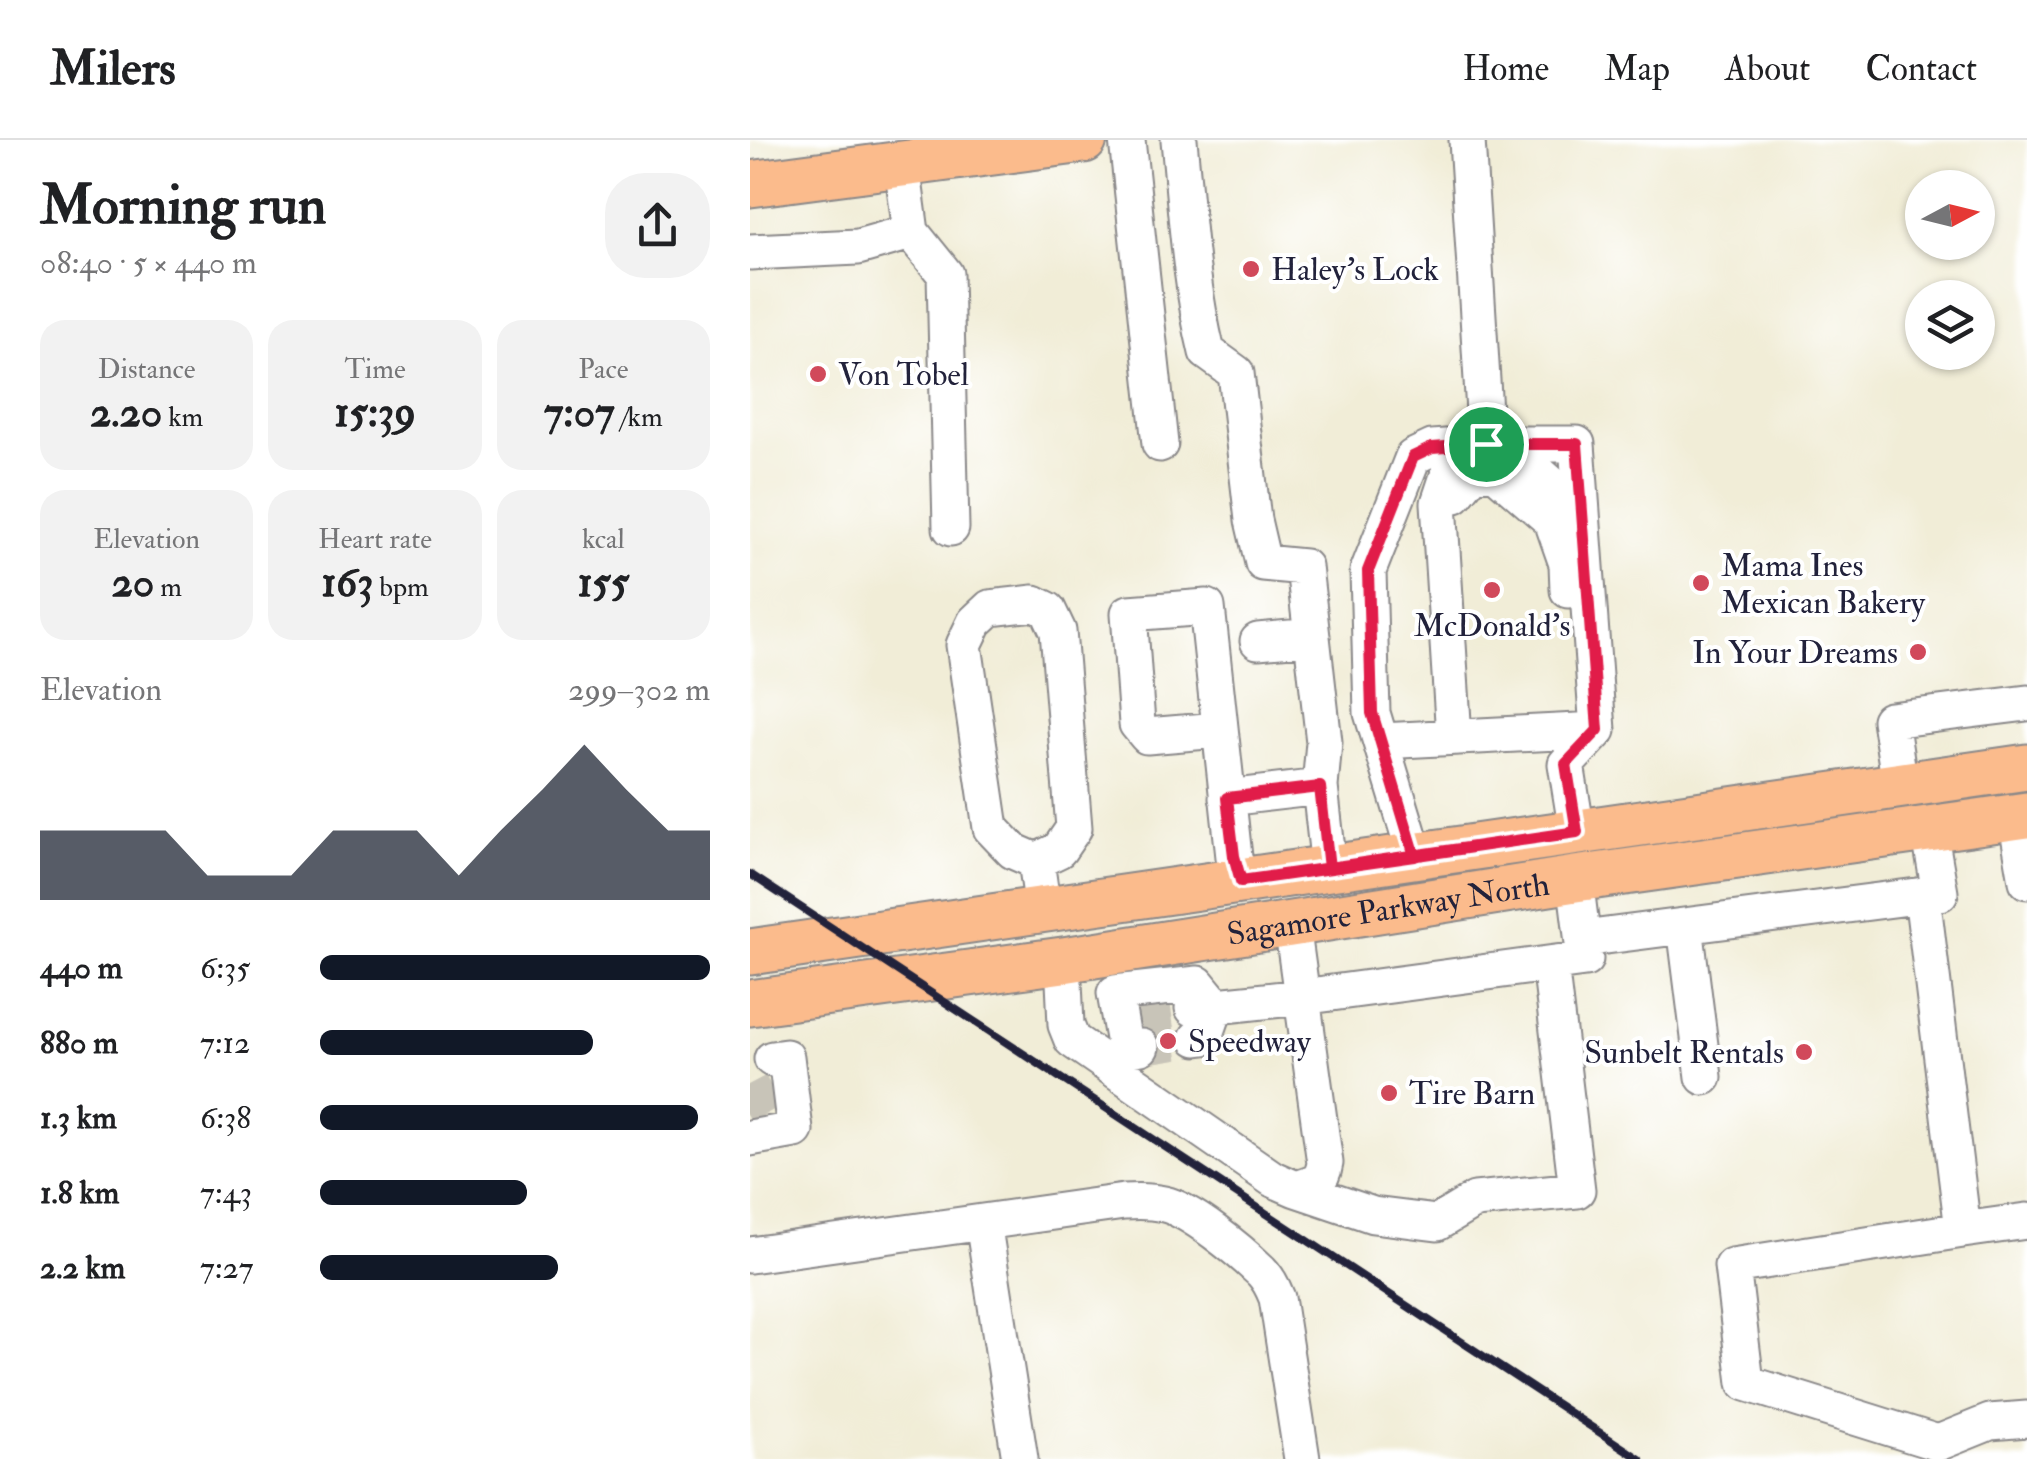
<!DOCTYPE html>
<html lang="en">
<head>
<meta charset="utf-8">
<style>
  body { margin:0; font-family:"IM FELL Double Pica",serif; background:#f2f2f2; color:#202124; height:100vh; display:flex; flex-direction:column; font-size:38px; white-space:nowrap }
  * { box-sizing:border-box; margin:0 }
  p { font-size:32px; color:#757577 }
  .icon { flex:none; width:55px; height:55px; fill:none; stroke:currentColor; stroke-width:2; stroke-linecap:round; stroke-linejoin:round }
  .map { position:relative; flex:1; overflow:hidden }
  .details { display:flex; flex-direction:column; background:#fff; width:750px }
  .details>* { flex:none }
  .needle { width:65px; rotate:83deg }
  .buttons { position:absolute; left:1155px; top:30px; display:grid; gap:20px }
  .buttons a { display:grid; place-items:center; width:90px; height:90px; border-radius:50%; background:#fff; box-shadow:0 2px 8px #0004; font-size:50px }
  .pin { position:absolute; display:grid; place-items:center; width:85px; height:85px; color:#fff; margin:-42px; border:5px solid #fff; border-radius:50%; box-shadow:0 2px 10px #0007 }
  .round { display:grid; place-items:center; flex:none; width:105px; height:105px; border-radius:40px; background:#f2f2f2 }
  .summary { display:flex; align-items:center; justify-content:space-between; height:170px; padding:0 40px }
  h1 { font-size:55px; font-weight:700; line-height:75px }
  .metrics { display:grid; grid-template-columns:repeat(3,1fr); gap:15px; height:170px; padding:10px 40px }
  .metrics div { display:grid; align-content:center; border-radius:25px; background:#f2f2f2; text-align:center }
  .metrics b { font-size:42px; font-weight:700 }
  .metrics small { font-size:28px; font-weight:400 }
  .metrics p { font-size:28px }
  .chart { height:280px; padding:20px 40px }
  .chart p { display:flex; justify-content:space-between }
  .chart svg { width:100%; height:180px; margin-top:10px; fill:#111827; opacity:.7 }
  ul { padding:0 40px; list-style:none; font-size:32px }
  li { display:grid; grid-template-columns:160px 120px 1fr; align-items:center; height:75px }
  li i { height:25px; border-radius:12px; background:#111827 }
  header { display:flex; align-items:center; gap:60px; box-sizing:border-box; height:140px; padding:0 50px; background:#fff; border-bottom:2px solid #e0e0e0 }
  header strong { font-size:48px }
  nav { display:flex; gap:55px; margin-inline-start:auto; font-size:35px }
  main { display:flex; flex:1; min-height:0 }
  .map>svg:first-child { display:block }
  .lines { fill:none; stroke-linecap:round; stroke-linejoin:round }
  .minor-tunnel { stroke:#c8c4b8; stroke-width:35; stroke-dasharray:35 18; stroke-linecap:butt }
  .minor-casing { stroke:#8a8889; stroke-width:39 }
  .major-casing { stroke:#8a8889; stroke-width:49 }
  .minor { stroke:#fff; stroke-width:35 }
  .major { stroke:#fbbb8c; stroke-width:45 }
  .rail { stroke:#22223b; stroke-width:8 }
  .route-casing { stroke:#fff; stroke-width:20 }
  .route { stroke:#e11d48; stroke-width:12 }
  .poi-dot { fill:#d1495b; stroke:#fff; stroke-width:4 }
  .labels { text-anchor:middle; stroke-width:8; stroke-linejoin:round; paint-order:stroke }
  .poi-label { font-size:32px; fill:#22223b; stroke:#fff; text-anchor:start }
  .street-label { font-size:32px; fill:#22223b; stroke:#fff }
</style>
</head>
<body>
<header>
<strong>Milers</strong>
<nav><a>Home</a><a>Map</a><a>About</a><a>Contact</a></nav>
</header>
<main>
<section class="details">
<div class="summary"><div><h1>Morning run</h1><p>08:40 · 5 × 440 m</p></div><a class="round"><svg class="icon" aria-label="share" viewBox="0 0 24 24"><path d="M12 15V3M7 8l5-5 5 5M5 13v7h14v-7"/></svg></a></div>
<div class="metrics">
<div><p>Distance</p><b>2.20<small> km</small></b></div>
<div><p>Time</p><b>15:39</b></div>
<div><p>Pace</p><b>7:07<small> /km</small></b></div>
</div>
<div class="metrics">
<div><p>Elevation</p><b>20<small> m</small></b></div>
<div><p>Heart rate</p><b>163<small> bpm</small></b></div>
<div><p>kcal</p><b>155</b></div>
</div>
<div class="chart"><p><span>Elevation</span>299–302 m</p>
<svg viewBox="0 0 160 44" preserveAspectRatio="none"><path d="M0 44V27L10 27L20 27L30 27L40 38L50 38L60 38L70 27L80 27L90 27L100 38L110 27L120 17L130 6L140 17L150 27L160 27V44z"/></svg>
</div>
<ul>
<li><b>440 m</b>6:35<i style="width:100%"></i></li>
<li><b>880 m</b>7:12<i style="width:70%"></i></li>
<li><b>1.3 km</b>6:38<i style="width:97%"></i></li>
<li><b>1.8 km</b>7:43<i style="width:53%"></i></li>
<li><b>2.2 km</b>7:27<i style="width:61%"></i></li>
</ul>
</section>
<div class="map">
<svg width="1277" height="1319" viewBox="0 0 1277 1319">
  <rect width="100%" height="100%" fill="#fff"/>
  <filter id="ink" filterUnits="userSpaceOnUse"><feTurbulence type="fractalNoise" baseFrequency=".01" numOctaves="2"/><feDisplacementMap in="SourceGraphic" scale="20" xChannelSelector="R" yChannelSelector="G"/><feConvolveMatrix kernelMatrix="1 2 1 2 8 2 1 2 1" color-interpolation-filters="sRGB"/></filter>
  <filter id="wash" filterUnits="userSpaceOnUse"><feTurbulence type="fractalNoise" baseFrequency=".0048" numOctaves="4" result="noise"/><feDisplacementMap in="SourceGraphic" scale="40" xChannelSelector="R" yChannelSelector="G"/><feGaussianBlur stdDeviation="2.25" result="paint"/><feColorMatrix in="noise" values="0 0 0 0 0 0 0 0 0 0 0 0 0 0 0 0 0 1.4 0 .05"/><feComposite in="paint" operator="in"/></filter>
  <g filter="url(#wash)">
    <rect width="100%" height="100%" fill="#f1edd7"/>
  </g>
  <g filter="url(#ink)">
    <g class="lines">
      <path class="minor-tunnel" d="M387,877l55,-8
        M391,907l56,-9
        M0,944l16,30"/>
      <defs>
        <path id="minor" d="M377,0l33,304
          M429,0c7,71 11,143 28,212l29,21 17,147 10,43 41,4 20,175 -4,45
          M152,25l9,67 34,42 6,254
          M0,112l108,-5 53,-15
          M744,331l40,-2 33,29 2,30
          M705,355l18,-22 21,-2 58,50 15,43 1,26
          M508,501l54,-5
          M469,590l-72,6 -10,-12 -8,-111 78,-6 27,250 7,24
          M704,597l-15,-234 10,-30 37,-29h91l21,286 -32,34 11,68
          M631,601l217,-11
          M1150,645l-10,-65 137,-17
          M477,658l93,-11 9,81
          M1266,677l11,64
          M665,715l-43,-142 -4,-142 45,-114 19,-9 54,-4 -19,-304
          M286,721l-23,-10 -22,-23 -27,-183 11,-23 15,-14 44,-5 14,7 10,21 16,197 -15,22 -23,11 7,48
          M1172,755l41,335 -231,36 14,117 192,60 52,-21 37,-3
          M935,786l19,151
          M833,799l357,-46 -11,-64
          M313,820l3,65 6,15 201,139 23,10c18,-6 26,-6 29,-26l-33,-238
          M447,898l8,-1 11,-31 86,-9 283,-38 -10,-80
          M391,907l-16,3 -10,-57 83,-9 18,22 -23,2
          M0,998l45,-8 -9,-73 -14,2
          M546,1049l77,26 64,8 38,-23 102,-10 -27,-226
          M233,1082l37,237
          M1213,1090l64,-9
          M0,1115l374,-53c13,-1 27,-1 40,2 27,6 76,47 97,67 8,8 12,17 16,27l25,161"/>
        <g id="major">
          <path d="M0,44l334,-44"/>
          <path d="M0,812l1277,-185"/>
          <path id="s1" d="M0,863l313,-43 512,-81 452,-64"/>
        </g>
      </defs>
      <use href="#minor" class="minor-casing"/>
      <use href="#major" class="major-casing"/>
      <use href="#minor" class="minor"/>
      <use href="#major" class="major"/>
      <path class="rail" d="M0,734l890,585"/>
    </g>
  </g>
  <g class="lines" filter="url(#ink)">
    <defs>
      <path id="route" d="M736,304l-54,4 -19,9 -45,114 4,142 43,143 -174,25 -7,-25 -7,-58 93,-11 9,81 248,-36 -11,-68 32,-34 -21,-286h-91"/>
    </defs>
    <use href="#route" class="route-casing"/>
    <use href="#route" class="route"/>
  </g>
  <g class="poi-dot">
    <circle cx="501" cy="129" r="10"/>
    <circle cx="68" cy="234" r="10"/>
    <circle cx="951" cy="443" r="10"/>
    <circle cx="742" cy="450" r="10"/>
    <circle cx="1168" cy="512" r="10"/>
    <circle cx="418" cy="901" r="10"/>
    <circle cx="1054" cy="912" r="10"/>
    <circle cx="639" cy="953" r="10"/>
  </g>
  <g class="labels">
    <g class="poi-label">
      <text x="521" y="140">Haley's Lock</text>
      <text x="88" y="245">Von Tobel</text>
      <text x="971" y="436">Mama Ines<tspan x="971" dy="37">Mexican Bakery</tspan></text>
      <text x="742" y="496" text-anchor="middle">McDonald's</text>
      <text x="1148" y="523" text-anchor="end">In Your Dreams</text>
      <text x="438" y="912">Speedway</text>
      <text x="1034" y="923" text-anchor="end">Sunbelt Rentals</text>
      <text x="659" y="964">Tire Barn</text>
    </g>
    <g class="street-label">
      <text dy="11" stroke="none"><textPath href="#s1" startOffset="645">Sagamore Parkway North</textPath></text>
    </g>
  </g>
</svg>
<div class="buttons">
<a><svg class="needle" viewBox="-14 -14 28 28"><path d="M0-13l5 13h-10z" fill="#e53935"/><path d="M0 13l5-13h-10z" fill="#757577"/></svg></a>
<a><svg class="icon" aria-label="layers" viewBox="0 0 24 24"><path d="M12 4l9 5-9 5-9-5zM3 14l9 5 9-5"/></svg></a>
</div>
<div class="pin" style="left:736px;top:304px;background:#1e9e55"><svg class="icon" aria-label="arrive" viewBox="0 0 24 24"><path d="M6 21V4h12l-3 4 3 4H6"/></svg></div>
</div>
</main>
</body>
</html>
